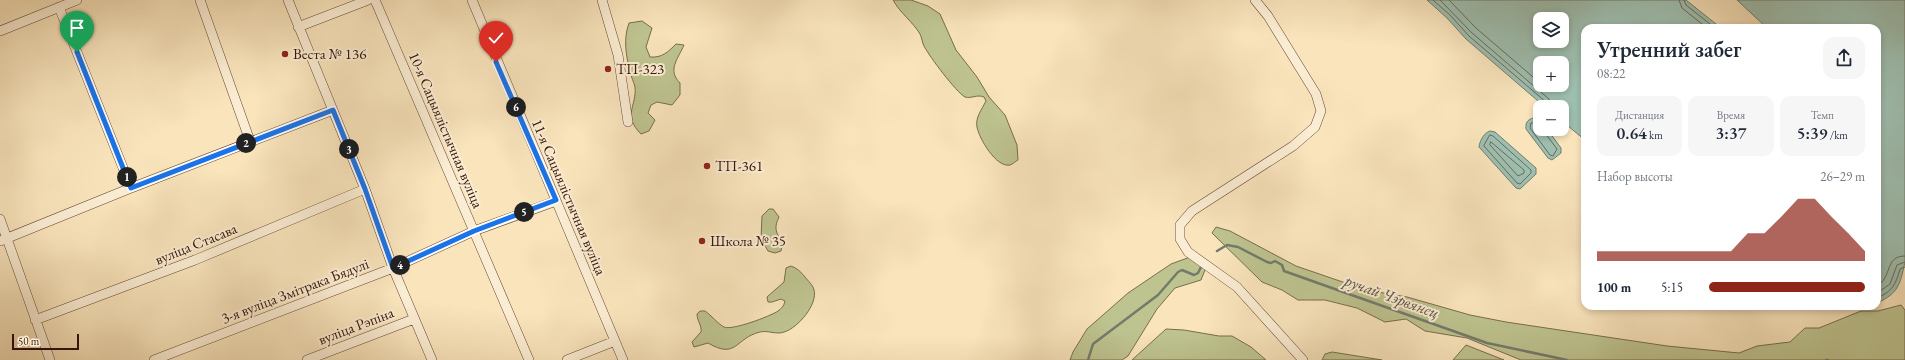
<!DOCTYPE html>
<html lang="ru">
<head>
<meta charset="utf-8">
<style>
  body { margin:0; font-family:"EB Garamond",serif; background:#f6f6f7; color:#1f2937; height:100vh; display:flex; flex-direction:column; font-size:15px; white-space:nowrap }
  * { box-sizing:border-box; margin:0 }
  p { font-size:13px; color:#747a83 }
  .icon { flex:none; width:22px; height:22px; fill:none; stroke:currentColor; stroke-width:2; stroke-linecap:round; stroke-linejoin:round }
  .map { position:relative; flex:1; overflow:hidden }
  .side { position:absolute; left:1581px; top:24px; width:300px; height:286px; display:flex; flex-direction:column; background:#fff; border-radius:12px; box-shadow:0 2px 6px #0003 }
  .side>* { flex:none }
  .buttons { position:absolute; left:1533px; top:12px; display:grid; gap:8px }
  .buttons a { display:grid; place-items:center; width:36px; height:36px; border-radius:8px; background:#fff; box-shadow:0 2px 6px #0003; font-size:20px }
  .scale { position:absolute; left:12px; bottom:10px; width:67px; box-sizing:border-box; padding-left:4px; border:2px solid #361609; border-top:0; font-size:11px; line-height:14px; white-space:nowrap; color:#361609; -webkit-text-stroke:3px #fbedd3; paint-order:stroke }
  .pin { position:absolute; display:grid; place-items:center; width:34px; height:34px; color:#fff; margin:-41px -17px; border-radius:50% 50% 50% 0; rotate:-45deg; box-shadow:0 0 4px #0007 }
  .pin .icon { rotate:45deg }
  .km { position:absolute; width:20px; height:20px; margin:-10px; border-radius:50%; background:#222; color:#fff; font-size:11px; line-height:20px; text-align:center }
  .round { display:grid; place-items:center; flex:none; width:42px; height:42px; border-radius:12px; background:#f6f6f7 }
  .summary { display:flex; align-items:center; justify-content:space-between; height:68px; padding:0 16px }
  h1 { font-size:22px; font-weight:600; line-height:30px }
  .stats { display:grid; grid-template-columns:repeat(3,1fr); gap:6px; height:68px; padding:4px 16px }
  .stats div { display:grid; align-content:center; border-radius:10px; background:#f6f6f7; text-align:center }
  .stats b { font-size:17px; font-weight:600 }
  .stats small { font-size:11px; font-weight:400 }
  .stats p { font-size:11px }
  .chart { height:112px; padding:8px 16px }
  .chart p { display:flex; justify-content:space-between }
  .chart svg { width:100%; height:72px; margin-top:4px; fill:#8f2418; opacity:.7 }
  ul { padding:0 16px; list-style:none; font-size:13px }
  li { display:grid; grid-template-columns:64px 48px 1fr; align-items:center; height:30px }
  li i { height:10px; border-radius:5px; background:#8f2418 }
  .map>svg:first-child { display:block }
  .green { fill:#bec490; stroke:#7a6d4c }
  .water { fill:#9ebfb0; stroke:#747b6d; fill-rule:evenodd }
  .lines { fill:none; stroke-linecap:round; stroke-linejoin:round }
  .shore { stroke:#6a6a5c; stroke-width:1 }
  .stream { stroke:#747b6d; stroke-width:2.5 }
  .minor-casing { stroke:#674a36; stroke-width:10 }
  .minor { stroke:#fbedd3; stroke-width:9 }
  .route-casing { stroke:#fff; stroke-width:8 }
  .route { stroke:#1a73e8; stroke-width:5 }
  .poi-dot { fill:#8f2418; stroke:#fbedd3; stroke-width:1.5 }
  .labels { text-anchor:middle; stroke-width:4; stroke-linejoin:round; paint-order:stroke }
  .poi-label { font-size:15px; fill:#361609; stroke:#fbedd3; text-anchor:start }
  .street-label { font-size:15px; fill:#361609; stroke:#fbedd3 }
  .water-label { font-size:16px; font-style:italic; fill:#5a5143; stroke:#fbedd3 }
</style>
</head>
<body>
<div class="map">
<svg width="1905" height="360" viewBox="0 0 1905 360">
  <rect width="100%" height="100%" fill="#f9e4bc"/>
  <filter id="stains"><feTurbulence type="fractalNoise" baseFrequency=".005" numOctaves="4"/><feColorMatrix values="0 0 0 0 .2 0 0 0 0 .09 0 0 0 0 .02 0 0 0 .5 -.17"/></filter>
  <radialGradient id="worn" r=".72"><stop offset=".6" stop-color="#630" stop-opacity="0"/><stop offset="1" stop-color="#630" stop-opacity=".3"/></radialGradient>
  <path class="green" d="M893,0h18l17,6 12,8 16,36 21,27 12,20 16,18 12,30 1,15c-2,1 -5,4 -8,5 -14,3 -31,-27 -33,-38 -2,-9 5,-18 9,-26l-2,-4c-7,-3 -13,2 -19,0 -9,-5 -36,-41 -41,-51 -2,-4 -2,-8 -4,-12 -7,-12 -20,-21 -27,-34z
    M642,21l10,7 -6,19 4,10c12,1 18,-5 26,-13l8,1c-6,14 -17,25 -4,38v12l-8,10 -15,-3 -6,3 -3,8 7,7 -6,11 -8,3c-19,-19 -4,-28 -6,-47 -1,-5 -4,-10 -5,-15 -4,-18 -7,-32 -1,-49z
    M769,209h4l6,8c-5,10 -4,16 4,25l-2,9 -6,2 -7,-2 -7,-12 1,-23z
    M1216,227l14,4 66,35 70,24 41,7 63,18 36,7 161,24 72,7 18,-7 33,-4 15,-14h14l42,-17h17l23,-6 4,5v50h-384l-54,-22 -42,-7 -19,-12 -21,3 -28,-14 -32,-8h-27l-16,-10 -20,-8 -50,-49z
    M1193,256l12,14 -4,10 -26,8 -18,21 -29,47 -6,4h-52l3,-8 14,-23 41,-36 43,-29z
    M791,266c6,2 10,6 14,11 3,4 8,8 9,13 4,14 -16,38 -30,42 -7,3 -17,-2 -24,0 -25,6 -23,28 -52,11l-14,4 -2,-5 9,-10c1,-7 -4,-11 -4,-18l3,-3h5c6,4 13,13 19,16 7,4 47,-11 54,-16 4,-3 6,-5 7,-10l-4,-2 -9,3h-4l-1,-5 17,-15 2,-14z
    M1166,329l18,1 35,6h13l19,11 15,13h-134z
    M1466,345l38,15h-51z
    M1332,352l50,8h-60l3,-6z"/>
  <path class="water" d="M1427,0h259l35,28h-136v112l-23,-19v-14h-17l-79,-68 -19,-21zM1540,19h22v22h-22zM1540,63h22v22h-22z
    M1737,0h168v262c-5,22 -6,31 -28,41v-275h-110z
    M1536,117l4,2v10h7l14,19v5l-9,7 -4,-2 -22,-29c-1,-8 3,-10 10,-12z
    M1490,131l5,1 41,36v6l-16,15 -4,-1 -37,-41c1,-7 5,-14 11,-16z"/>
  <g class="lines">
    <path class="shore" d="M1433,0l17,15 19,21 77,66 1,5
      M1440,0l32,33 77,66 3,8
      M1449,0l27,28 64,55
      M1679,0l3,8 25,20
      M1684,0l2,5 29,23
      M1540,122l-9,1 -1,5 20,27 3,1 4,-7 -12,-16 -1,-4
      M1490,135l3,1 38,34v3l-11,11 -3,-1 -33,-37z
      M1491,142l33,28v3l-6,3 -28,-31z
      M1877,286c16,-9 7,-30 28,-30
      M1877,293l13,-9 7,-19 8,-3
      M1877,298c15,-6 19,-14 23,-29l5,-2"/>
    <path class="stream" d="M1217,251l10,-6 11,2 29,15 4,1 4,-2 7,4 2,6 203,72 80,17
      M1088,360l5,-16 65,-49 20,-23 4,-2 12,5 4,-2 4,-8
      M1826,360h2"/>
    <defs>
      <path id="minor" d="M200,0l50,141
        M288,0l77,189 28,79 39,92
        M375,0l154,360
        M472,0l151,360
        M602,0l16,55 10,67
        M1255,0l13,16 48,78 5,17 -6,16 -22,19 -101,65 -12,14v14l8,13 49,35 66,73
        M59,7l72,181
        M298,27l70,-27
        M0,31l77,-31
        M0,219l50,141
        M0,241l131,-53 202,-78
        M35,320l160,-60 170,-71
        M154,360l239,-92 81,-37 82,-30
        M307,360l107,-41
        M567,360l48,-19"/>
    </defs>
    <use href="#minor" class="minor-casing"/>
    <use href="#minor" class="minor"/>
  </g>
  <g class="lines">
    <defs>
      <path id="route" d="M77,52l54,136 202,-78 32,79 28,79 81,-37 82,-31 -60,-138"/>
    </defs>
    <use href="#route" class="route-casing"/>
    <use href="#route" class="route"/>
  </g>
  <g class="poi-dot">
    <circle cx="285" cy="54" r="4"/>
    <circle cx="608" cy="69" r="4"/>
    <circle cx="707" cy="166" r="4"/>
    <circle cx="702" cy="241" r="4"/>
  </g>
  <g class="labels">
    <g class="poi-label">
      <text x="293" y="59">Веста № 136</text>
      <text x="616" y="74">ТП-323</text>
      <text x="715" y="171">ТП-361</text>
      <text x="710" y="246">Школа № 35</text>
    </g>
    <g class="street-label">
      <text transform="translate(446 130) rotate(67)" y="5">10-я Сацыялістычная вуліца</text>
      <text transform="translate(569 197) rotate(67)" y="5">11-я Сацыялістычная вуліца</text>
      <text transform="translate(196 244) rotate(-22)" y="5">вуліца Стасава</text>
      <text transform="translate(295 291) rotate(-21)" y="5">3-я вуліца Змітрака Бядулі</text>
      <text transform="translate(356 326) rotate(-21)" y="5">вуліца Рэпіна</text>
    </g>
    <g class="water-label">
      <text transform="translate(1392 296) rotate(20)" y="6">ручай Чэрвянец</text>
    </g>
  </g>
  <rect width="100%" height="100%" filter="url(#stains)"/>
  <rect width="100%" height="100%" fill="url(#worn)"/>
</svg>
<div class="buttons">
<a><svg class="icon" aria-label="layers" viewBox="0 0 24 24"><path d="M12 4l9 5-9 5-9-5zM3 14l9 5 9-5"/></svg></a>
<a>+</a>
<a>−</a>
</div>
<div class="scale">50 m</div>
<div class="pin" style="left:77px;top:52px;background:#1e9e55"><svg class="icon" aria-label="arrive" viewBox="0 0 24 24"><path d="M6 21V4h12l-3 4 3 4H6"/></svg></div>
<div class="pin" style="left:496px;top:62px;background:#d93025"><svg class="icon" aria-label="check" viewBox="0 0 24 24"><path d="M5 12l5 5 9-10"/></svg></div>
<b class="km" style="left:127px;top:177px">1</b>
<b class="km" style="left:246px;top:143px">2</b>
<b class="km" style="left:349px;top:149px">3</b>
<b class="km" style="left:400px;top:265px">4</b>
<b class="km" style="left:524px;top:212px">5</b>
<b class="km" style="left:516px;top:107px">6</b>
<section class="side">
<div class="summary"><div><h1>Утренний забег</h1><p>08:22</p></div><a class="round"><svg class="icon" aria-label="share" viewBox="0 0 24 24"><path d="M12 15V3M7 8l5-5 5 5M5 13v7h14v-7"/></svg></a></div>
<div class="stats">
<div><p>Дистанция</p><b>0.64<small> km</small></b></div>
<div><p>Время</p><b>3:37</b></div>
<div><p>Темп</p><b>5:39<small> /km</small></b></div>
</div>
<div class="chart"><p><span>Набор высоты</span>26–29 m</p>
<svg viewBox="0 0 160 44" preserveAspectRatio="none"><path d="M0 44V38L10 38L20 38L30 38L40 38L50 38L60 38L70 38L80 38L90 27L100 27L110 17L120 6L130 6L140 17L150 27L160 38V44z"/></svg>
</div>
<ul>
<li><b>100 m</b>5:15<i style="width:100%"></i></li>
</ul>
</section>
</div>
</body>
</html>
